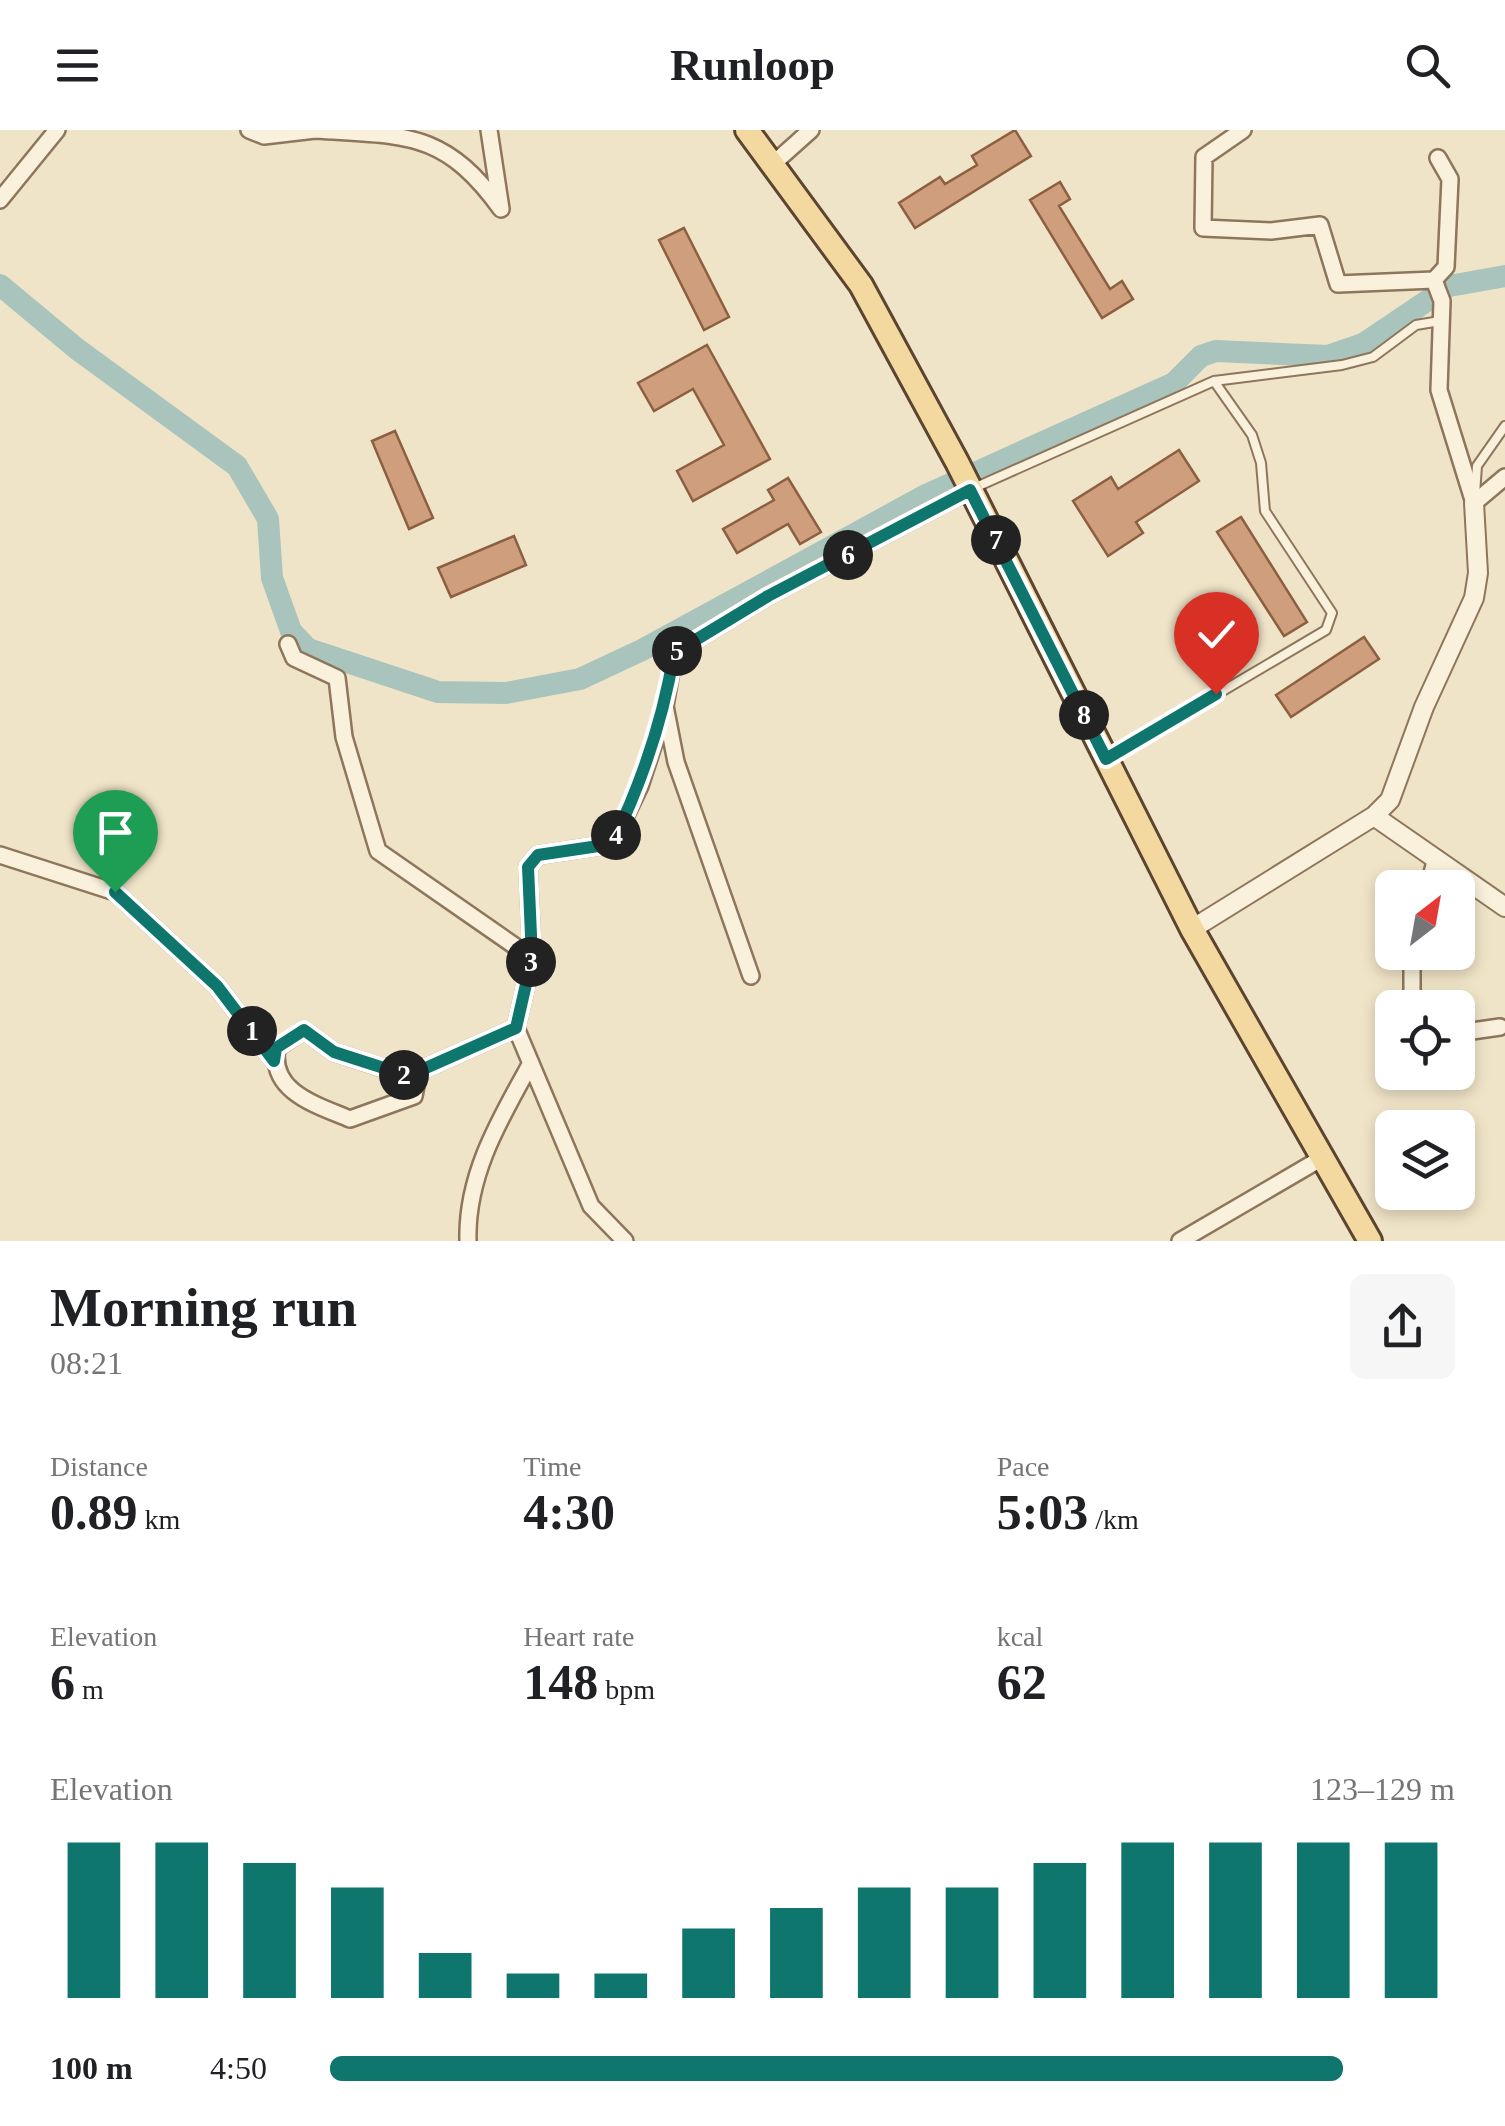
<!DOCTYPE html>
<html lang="en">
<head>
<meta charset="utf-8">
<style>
  body { margin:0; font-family:"Times New Roman",serif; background:#f6f6f6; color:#202124; height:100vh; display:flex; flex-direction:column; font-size:38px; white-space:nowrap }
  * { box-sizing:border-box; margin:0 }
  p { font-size:32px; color:#757577 }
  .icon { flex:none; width:55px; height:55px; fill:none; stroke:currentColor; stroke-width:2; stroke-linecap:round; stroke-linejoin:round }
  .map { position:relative; height:1111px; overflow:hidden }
  .side { display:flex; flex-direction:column; background:#fff; flex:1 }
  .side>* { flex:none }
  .needle { width:65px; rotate:31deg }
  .buttons { position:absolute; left:1375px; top:740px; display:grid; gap:20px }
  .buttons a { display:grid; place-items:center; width:100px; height:100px; border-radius:15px; background:#fff; box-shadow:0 5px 15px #0003; font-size:50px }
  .pin { position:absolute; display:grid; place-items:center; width:85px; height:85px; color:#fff; margin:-102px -42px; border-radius:50% 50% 50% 0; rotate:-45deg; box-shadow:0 0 10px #0007 }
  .pin .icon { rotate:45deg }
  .km { position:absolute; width:50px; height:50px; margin:-25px; border-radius:50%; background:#222; color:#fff; font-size:28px; line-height:50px; text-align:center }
  .round { display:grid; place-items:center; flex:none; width:105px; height:105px; border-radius:15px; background:#f6f6f6 }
  .overview { display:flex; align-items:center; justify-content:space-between; height:170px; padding:0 50px }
  h1 { font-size:55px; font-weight:800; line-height:75px }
  .metrics { display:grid; grid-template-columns:repeat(3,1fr); gap:15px; height:170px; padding:10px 50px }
  .metrics div { display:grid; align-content:center }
  .metrics b { font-size:50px; font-weight:800 }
  .metrics small { font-size:28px; font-weight:400 }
  .metrics p { font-size:28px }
  .chart { height:280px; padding:20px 50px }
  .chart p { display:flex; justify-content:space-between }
  .chart svg { width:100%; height:180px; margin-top:10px; stroke:#0f766e; stroke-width:6 }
  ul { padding:0 50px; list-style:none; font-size:32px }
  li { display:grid; grid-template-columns:160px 120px 1fr; align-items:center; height:75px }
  li i { height:25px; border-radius:12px; background:#0f766e }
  header { display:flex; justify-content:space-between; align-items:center; height:130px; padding:0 50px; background:#fff; font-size:45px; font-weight:800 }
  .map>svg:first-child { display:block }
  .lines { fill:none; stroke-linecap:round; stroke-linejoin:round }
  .river { stroke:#a9c4bc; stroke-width:22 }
  .building { fill:#cf9f7d; stroke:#8d5f41; stroke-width:2.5 }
  .service-casing { stroke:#8d765c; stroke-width:12 }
  .minor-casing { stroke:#8d765c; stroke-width:20 }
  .tertiary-casing { stroke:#8d765c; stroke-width:22 }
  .primary-casing { stroke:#5b4430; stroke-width:28 }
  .service { stroke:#faf1dc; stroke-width:8 }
  .minor { stroke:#faf1dc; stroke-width:15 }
  .tertiary { stroke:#faf1dc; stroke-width:18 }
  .primary { stroke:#f3d9a0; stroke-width:22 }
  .route-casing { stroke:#fff; stroke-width:20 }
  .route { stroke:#0f766e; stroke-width:12 }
</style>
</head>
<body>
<header><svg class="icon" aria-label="menu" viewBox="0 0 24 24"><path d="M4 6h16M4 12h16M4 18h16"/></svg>Runloop<svg class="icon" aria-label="search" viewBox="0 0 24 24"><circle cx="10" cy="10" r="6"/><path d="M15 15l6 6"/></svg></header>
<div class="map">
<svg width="1505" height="1111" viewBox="0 0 1505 1111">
  <rect width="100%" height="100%" fill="#f0e4c8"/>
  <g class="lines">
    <path class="river" d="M0,155l77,64 160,117 31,53 4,59 19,53 17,18 130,43 68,1 74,-14 62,-29 284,-155 248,-112 27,-27 15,-5 112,5 35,-12 86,-58 56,-10"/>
  </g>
  <path class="building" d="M1015,0l16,26 -116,72 -16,-25 41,-26 5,7 32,-19 -5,-9z
    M1060,52l10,17 -11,7 51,83 12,-8 11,18 -31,19 -72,-118z
    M684,98l45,89 -25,13 -45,-90z
    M707,215l63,114 -77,42 -16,-30 47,-26 -31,-56 -39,22 -16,-28z
    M395,301l38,87 -24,11 -37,-88z
    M1179,320l20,31 -63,41 7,11 -35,23 -35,-55 38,-24 7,12z
    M788,348l33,54 -21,12 -12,-20 -51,29 -14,-24 51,-29 -6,-10z
    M1241,387l66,105 -23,14 -67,-104z
    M514,406l12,29 -75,32 -13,-29z
    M1364,507l15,22 -88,58 -15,-22z"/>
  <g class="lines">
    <defs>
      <path id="service" d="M974,358l240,-107 128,-16 31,-8 43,-32 24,-4
        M1475,364l2,-28 28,-40
        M1109,628l217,-128 6,-17 -67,-102 -4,-48 -9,-28 -38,-54"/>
      <path id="minor" d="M249,0l15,6 51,-6
        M316,0c89,6 128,0 185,79l-12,-79
        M1243,0l-39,27 -1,71 68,3 49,-6 18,59 96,-4 12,-13 4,-88 -12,-21
        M774,33l37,-33
        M0,70l57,-70
        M1434,150l8,21 -3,89 35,113 31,-26
        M288,514l6,14 43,20 7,59 34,114 154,107
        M0,725l115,37 102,94 57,75
        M1428,758l8,-30
        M1412,822v56
        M751,846l-75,-214 -11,-56 9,-53 94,-57 202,-106
        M1458,903l42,-6
        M417,949l-83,-27 -30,-22 -27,18c-8,44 40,57 73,71l64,-23 5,-25 97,-43
        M468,1111c-2,-66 32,-122 63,-178
        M625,1111l-34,-35 -75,-178 16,-70 -4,-91 10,-12 74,-11 28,-58 25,-77
        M1180,1111l142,-83"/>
      <path id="tertiary" d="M1374,686l131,91
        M1192,799l182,-113 16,-16 34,-93 50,-109 4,-25 -4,-70"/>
      <path id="primary" d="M747,0l114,155 96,177 235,467 178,312"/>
    </defs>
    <use href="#service" class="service-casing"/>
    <use href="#minor" class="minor-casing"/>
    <use href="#tertiary" class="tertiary-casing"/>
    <use href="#primary" class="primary-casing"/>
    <use href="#service" class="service"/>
    <use href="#minor" class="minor"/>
    <use href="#tertiary" class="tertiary"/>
    <use href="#primary" class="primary"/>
  </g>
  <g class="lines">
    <defs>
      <path id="route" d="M115,762l102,94 57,75 2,-13 28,-18 30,22 84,27 1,-8 97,-43 16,-70 -4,-91 10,-12 74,-11c30,-62 51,-123 62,-191l94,-57 202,-106 136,269 110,-65"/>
    </defs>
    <use href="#route" class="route-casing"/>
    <use href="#route" class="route"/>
  </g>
</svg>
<div class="buttons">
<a><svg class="needle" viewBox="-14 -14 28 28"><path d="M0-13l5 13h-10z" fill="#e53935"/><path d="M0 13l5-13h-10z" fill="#757577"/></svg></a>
<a><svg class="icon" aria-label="locate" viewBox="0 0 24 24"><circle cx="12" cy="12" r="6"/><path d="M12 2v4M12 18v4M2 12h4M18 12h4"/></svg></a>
<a><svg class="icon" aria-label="layers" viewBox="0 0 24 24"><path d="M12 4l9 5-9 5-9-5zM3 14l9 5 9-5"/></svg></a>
</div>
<div class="pin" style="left:115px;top:762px;background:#1e9e55"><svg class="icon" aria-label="arrive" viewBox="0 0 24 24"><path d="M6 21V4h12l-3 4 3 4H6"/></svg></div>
<div class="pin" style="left:1216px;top:564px;background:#d93025"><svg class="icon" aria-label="check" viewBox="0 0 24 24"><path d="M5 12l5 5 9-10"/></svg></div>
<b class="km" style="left:252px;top:901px">1</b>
<b class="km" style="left:404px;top:945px">2</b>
<b class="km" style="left:531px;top:832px">3</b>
<b class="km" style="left:616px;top:705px">4</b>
<b class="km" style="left:677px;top:521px">5</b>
<b class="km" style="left:848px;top:425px">6</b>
<b class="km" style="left:996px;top:410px">7</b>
<b class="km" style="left:1084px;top:585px">8</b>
</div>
<section class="side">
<div class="overview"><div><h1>Morning run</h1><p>08:21</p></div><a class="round"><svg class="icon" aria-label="share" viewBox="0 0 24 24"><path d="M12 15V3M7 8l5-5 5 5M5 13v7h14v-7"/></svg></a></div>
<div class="metrics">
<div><p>Distance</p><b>0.89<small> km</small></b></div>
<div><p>Time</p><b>4:30</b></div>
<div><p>Pace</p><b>5:03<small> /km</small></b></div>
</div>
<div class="metrics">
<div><p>Elevation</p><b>6<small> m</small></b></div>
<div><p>Heart rate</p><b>148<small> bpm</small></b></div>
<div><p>kcal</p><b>62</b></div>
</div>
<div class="chart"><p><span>Elevation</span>123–129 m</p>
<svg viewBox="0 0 160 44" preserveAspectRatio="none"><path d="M5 44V6M15 44V6M25 44V11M35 44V17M45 44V33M55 44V38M65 44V38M75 44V27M85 44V22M95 44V17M105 44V17M115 44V11M125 44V6M135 44V6M145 44V6M155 44V6"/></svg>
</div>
<ul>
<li><b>100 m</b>4:50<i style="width:90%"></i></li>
</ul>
</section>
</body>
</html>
